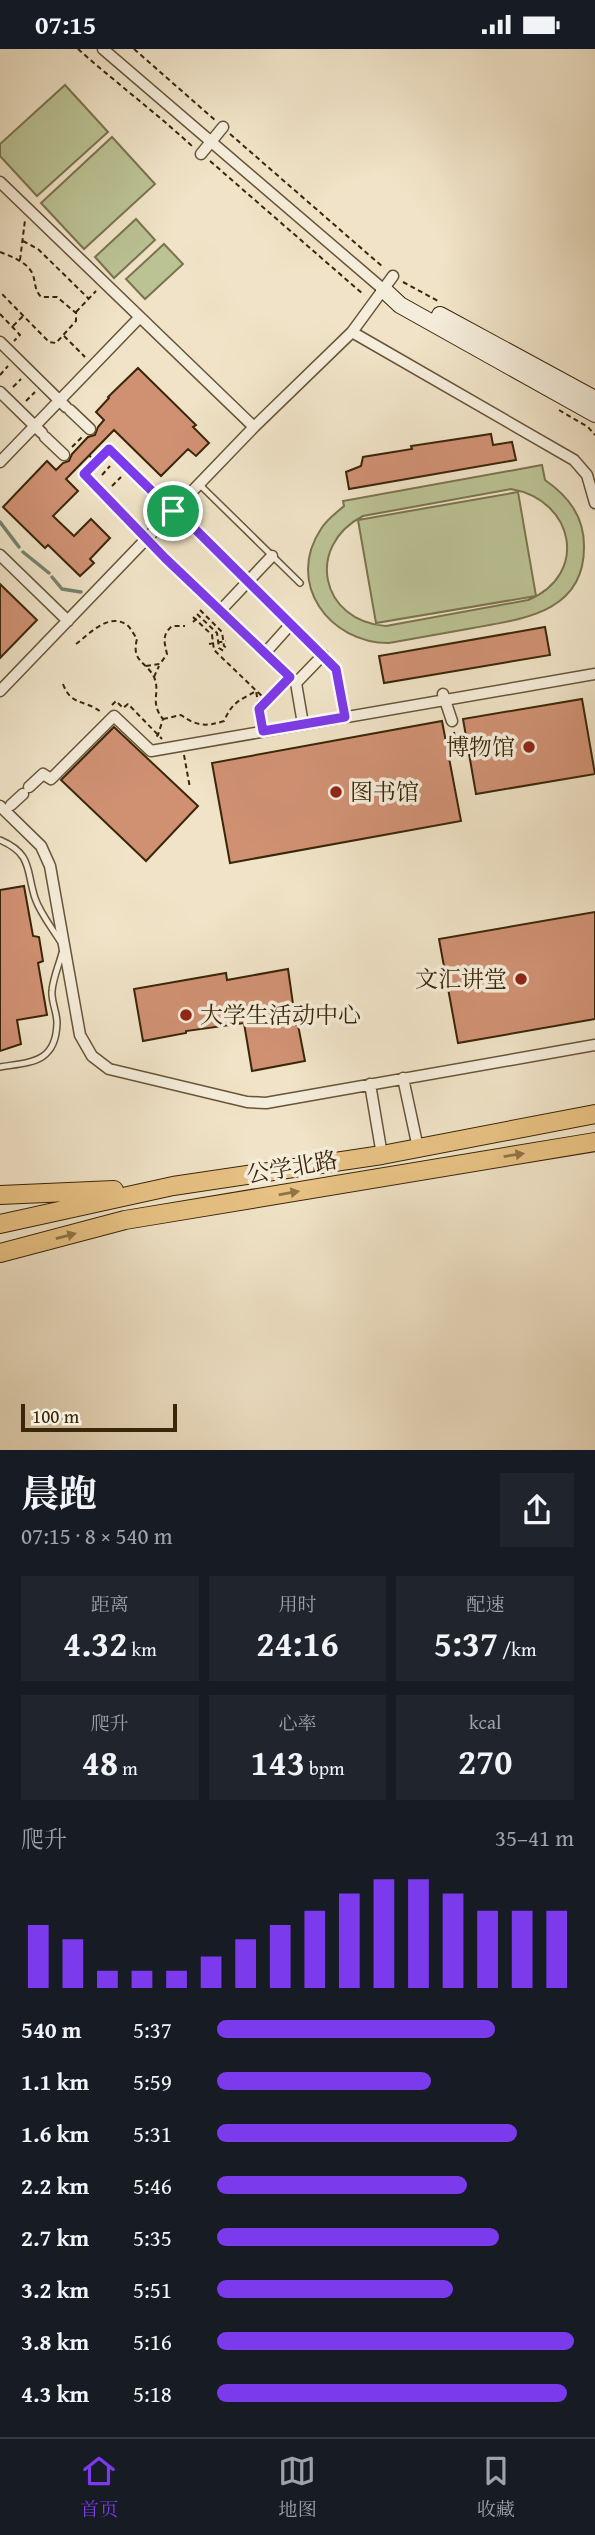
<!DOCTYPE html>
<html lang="zh">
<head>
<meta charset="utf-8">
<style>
  body { margin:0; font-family:"Gentium Book Plus","Noto Serif SC",serif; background:#20242c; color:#f1f3f6; height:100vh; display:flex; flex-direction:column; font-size:26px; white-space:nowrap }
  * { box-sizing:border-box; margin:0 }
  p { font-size:23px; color:#9ea1a6 }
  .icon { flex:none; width:38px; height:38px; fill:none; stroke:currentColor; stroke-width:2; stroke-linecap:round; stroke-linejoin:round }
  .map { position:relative; height:1401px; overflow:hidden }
  .drawer { display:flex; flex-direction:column; background:#171b24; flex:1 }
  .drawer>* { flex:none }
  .scale { position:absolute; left:21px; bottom:18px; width:156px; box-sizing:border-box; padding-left:7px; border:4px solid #3a2608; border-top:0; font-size:19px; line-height:24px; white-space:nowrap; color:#3a2608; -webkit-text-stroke:5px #f5eddb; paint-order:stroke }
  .pin { position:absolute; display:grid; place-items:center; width:60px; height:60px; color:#fff; margin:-30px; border:4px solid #fff; border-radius:50%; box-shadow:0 2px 7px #0007 }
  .round { display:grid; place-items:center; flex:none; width:74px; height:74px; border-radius:0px; background:#20242c }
  .summary { display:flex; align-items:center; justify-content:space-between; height:119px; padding:0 21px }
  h1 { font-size:38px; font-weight:700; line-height:52px }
  .stats { display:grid; grid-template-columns:repeat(3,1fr); gap:10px; height:119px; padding:7px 21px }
  .stats div { display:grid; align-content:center; border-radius:0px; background:#20242c; text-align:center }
  .stats b { font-size:35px; font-weight:700 }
  .stats small { font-size:19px; font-weight:400 }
  .stats p { font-size:19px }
  .chart { height:196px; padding:14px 21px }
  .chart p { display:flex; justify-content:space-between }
  .chart svg { width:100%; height:126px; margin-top:7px; stroke:#7c3aed; stroke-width:6 }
  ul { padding:0 21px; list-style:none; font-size:23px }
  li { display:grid; grid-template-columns:112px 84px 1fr; align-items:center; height:52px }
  li i { height:18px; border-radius:9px; background:#7c3aed }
  .status { display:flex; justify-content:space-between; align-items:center; height:49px; padding:0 35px; background:#171b24; direction:ltr }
  .status svg { height:19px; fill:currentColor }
  .menu { display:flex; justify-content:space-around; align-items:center; height:98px; border-top:2px solid #363941; background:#171b24; font-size:19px; color:#9ea1a6 }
  .menu a { display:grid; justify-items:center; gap:4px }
  .menu .on { color:#7c3aed }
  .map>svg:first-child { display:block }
  .green { fill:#bbc395; stroke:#7a744e; stroke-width:2; fill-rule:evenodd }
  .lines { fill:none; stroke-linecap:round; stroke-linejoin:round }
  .stream { stroke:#74826d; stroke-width:3.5 }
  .building { fill:#d09173; stroke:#3a2608; stroke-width:2 }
  .lane-casing { stroke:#685538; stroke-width:8 }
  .street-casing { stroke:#685538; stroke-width:13 }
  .secondary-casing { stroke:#3a2608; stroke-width:18 }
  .primary-casing { stroke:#3a2608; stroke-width:20 }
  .path { stroke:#3a2608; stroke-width:2; stroke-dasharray:5 3.5; stroke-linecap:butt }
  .lane { stroke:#f5eddb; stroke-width:5 }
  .street { stroke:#f5eddb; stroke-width:10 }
  .secondary { stroke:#f5eddb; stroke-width:16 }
  .primary { stroke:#e8c284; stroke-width:18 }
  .oneway { fill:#917446 }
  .route-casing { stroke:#fff; stroke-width:14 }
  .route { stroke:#7c3aed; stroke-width:9 }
  .poi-dot { fill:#8f2418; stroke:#f5eddb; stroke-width:2.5 }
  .labels { text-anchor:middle; stroke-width:7; stroke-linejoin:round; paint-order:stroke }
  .poi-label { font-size:23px; fill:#3a2608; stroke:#f5eddb; text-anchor:end }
  .street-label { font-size:23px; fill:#3a2608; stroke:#f5eddb }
</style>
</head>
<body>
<div class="status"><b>07:15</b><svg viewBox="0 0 49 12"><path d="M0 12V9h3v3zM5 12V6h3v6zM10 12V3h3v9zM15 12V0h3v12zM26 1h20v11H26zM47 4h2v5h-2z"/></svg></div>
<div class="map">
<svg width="595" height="1401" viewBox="0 0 595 1401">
  <rect width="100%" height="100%" fill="#f0e3c7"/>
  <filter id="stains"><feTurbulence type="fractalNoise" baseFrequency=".00286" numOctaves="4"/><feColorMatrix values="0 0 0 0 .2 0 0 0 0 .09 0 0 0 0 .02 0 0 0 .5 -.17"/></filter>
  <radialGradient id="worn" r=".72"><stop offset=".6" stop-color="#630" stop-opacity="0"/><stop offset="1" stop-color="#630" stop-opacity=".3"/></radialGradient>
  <path class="green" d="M65,36l43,47 -71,64 -37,-40v-12z
    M112,88l43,47 -71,65 -43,-46z
    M136,170l19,21 -41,38 -19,-21z
    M164,195l19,20 -38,35 -19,-20z
    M542,416l3,15c23,16 39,36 39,66 1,66 -60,73 -111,82 -28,5 -56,10 -84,15 -60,0 -104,-60 -68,-114 5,-9 15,-16 23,-23l-1,-5zM511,440c64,11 78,86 17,111l-142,26c-66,-5 -81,-80 -23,-110z
    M518,443l18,104 -160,27 -18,-103z"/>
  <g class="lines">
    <path class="stream" d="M0,473l19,25
      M23,503l26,21
      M52,528l10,12 19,3"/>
  </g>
  <path class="building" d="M138,319l58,57 -3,2 16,16 -13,13 -8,-7 -27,27 -47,-46 -48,49 12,12 -25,25 21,20 17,-17 19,19 -20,21 4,4 -14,13 -32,-31 -3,3 -42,-41 44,-46 9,9 7,-7 6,-2 3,-7 16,-17 7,-2 3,-8 6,-7 -8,-8 13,-14 -1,-1z
    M491,385l2,11 19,-3 4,18 -167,29 -3,-17 15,-6 2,-9 49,-8 -1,-3z
    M0,535l37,36 -37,38z
    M545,578l5,28 -166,28 -5,-27z
    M582,650l13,75 -119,20 -13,-75z
    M442,672l19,100 -231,42 -18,-100z
    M114,678l84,79 -52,55 -85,-81z
    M24,837l9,50 6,1 4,24 -5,2 9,52 -30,5 4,24 -21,7v-161z
    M595,863v107l-137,24 -19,-104z
    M288,920l8,56h2l7,36 -53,10 -8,-48 -58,8v2l-43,8 -9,-52 92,-16 1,7z"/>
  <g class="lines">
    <defs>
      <path id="lane" d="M199,435l101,99
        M0,791c33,14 26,31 35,58 5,15 17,30 25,43
        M0,1018c31,-5 56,-4 57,-44 0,-11 -6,-22 -5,-32 1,-13 7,-26 10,-38"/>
      <path id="street" d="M103,0l281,241
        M201,105l22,-27
        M0,133l254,245
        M352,283l222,128 13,15 8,28
        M0,293l66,65
        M0,343l42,41
        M70,361l20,19
        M45,388l19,18
        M109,400l47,46 38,33 142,141 9,48
        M0,413l139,-144
        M84,425l81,84 131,125 7,41
        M0,506l68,66
        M220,562l52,-55
        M265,604l26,-29
        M296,634l27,-28
        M0,642l254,-264 98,-95 41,-56
        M443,645l9,27
        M29,738l14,-13 8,5 63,-63 37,35 444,-77
        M11,756l12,-11
        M0,757l41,40 9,20 30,169 12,21 17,13 138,33 19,1 329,-58
        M403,1029l15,70
        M370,1035l12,71"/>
      <path id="secondary" d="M384,241l16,15 195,109
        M440,266l155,84"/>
      <path id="primary" d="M0,1146l114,-5
        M0,1175l173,-38 209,-31 213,-41
        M0,1204l125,-33 470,-78"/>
    </defs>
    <use href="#lane" class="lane-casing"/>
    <use href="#street" class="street-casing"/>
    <use href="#secondary" class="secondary-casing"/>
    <use href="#primary" class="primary-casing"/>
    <path class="path" d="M78,0c37,33 77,63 114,97
      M134,0l82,72
      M230,85l154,134
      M210,112l154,134
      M23,192l15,8 51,50
      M0,203c12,5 28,10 33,23 3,9 1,14 8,22h16l19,16v8l-20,22 -7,-1 -49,-50
      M20,211l5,-40
      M403,233l35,19
      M76,263l20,-21
      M0,265l20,21 -6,6
      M13,277l10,-10
      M64,287l21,21
      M0,326l8,-9
      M13,338l8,-8
      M26,352l9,-9
      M559,361l29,17 7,8
      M72,398l11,-11
      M89,406l6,7
      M92,417l8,-8
      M102,426l8,-9
      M112,437l9,-9
      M200,561l22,22 2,14 3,2
      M197,565l20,19 2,15 6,4
      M193,568l19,18 2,15 53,51
      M193,573l6,-6
      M76,595c13,-10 33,-32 51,-19 4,3 7,10 10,14 -6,23 9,22 17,38 7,16 -5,25 9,42l-5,16 -3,3
      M209,595l17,-3
      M146,617l14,-2 7,-10c-3,-13 -5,-19 5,-28h13
      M154,628l5,-11
      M63,635c8,22 21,15 38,28
      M112,656l4,-4 7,7 5,-4 34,35
      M259,660l23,-23
      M163,670l18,-4c15,11 25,12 43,6 9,-20 15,-20 32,-30l5,28
      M454,683l3,20
      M184,706l6,33"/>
    <use href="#lane" class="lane"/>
    <use href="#street" class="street"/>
    <use href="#secondary" class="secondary"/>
    <use href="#primary" class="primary"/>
  </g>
  <defs><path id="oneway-solid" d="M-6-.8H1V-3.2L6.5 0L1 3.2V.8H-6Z" transform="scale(1.75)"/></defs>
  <g class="oneway">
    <use href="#oneway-solid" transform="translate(514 1106) rotate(-9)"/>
    <use href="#oneway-solid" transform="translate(289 1144) rotate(-10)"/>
    <use href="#oneway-solid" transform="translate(66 1187) rotate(-15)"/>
  </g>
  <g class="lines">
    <defs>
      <path id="route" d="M109,400l47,46 38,33 142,141 9,48 -82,14 -4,-22 31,-32 -125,-119 -81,-84z"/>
    </defs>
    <use href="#route" class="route-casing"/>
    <use href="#route" class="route"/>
  </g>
  <g class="poi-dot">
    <circle cx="529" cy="698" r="7"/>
    <circle cx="336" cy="743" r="7"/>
    <circle cx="521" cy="930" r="7"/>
    <circle cx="186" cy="966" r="7"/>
  </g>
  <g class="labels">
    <g class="poi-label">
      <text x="515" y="706">博物馆</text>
      <text x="350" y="751" text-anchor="start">图书馆</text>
      <text x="507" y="938">文汇讲堂</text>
      <text x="200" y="974" text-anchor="start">大学生活动中心</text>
    </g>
    <g class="street-label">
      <text transform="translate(292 1118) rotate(-10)" y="8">公学北路</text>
    </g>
  </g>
  <rect width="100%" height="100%" filter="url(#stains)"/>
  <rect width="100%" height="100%" fill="url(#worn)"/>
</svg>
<div class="scale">100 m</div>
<div class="pin" style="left:173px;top:462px;background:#1e9e55"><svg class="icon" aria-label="arrive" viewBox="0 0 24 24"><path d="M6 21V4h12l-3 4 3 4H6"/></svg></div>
</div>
<section class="drawer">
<div class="summary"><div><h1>晨跑</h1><p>07:15 · 8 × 540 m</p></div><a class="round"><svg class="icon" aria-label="share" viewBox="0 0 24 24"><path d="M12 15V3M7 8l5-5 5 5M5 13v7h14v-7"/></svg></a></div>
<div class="stats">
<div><p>距离</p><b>4.32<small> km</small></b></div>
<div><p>用时</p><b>24:16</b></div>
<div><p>配速</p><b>5:37<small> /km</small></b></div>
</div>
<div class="stats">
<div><p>爬升</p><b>48<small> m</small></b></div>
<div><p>心率</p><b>143<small> bpm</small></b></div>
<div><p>kcal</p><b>270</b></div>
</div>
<div class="chart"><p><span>爬升</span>35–41 m</p>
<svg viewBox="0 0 160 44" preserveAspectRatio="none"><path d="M5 44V22M15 44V27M25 44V38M35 44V38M45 44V38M55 44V33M65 44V27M75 44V22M85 44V17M95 44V11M105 44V6M115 44V6M125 44V11M135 44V17M145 44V17M155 44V17"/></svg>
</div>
<ul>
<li><b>540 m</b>5:37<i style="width:78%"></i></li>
<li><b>1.1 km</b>5:59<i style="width:60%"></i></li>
<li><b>1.6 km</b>5:31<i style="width:84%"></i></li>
<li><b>2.2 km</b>5:46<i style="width:70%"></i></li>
<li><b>2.7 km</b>5:35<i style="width:79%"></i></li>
<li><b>3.2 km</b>5:51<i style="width:66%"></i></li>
<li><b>3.8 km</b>5:16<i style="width:100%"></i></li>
<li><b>4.3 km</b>5:18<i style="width:98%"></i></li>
</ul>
</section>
<nav class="menu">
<a class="on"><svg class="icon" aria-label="home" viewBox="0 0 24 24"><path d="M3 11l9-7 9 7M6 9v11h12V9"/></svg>首页</a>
<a><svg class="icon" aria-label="map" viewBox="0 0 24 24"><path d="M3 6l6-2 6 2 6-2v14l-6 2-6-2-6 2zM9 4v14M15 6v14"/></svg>地图</a>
<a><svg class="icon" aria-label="saved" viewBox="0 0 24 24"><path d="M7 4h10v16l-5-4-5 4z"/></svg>收藏</a>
</nav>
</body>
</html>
